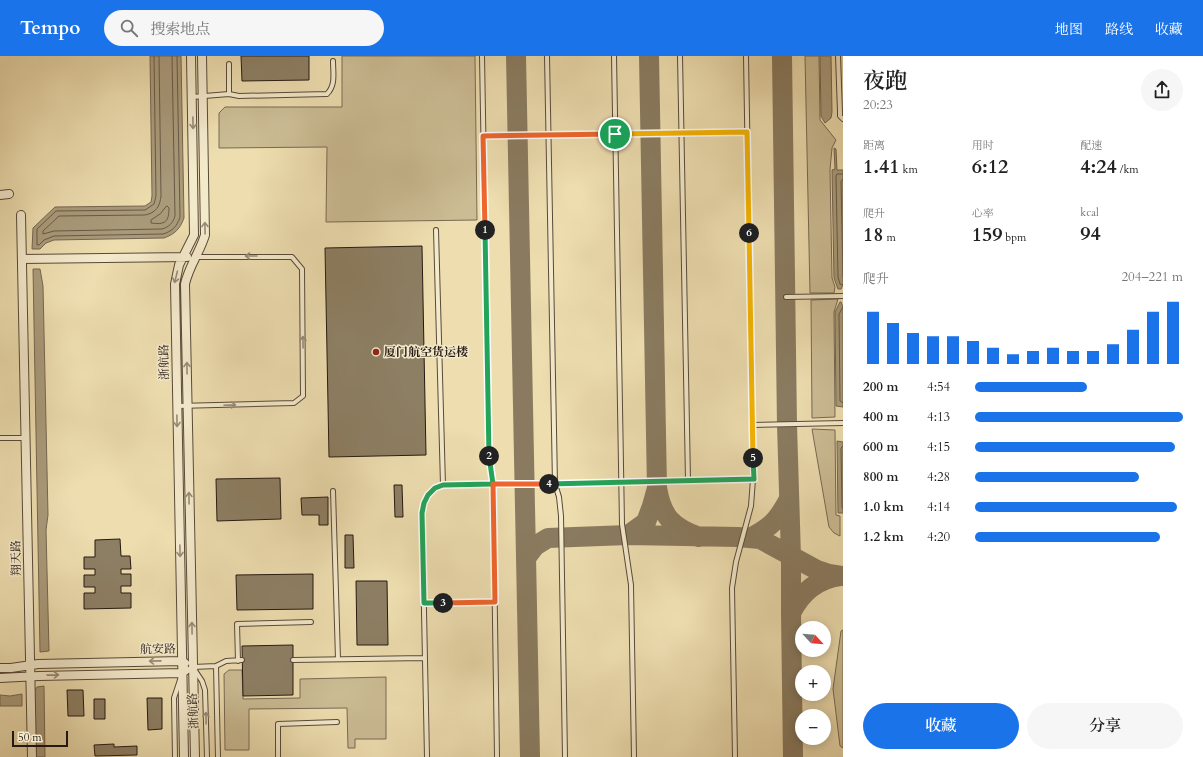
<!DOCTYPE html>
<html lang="zh">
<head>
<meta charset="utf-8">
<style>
  body { margin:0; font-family:Cardo,"Noto Serif SC",serif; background:#f6f6f6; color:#222; height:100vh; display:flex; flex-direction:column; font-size:15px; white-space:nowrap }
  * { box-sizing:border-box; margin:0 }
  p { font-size:13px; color:#767676 }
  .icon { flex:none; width:22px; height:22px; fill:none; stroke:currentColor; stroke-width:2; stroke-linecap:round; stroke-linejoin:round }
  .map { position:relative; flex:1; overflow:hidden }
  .side { display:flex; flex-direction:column; background:#fff; width:360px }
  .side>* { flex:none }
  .needle { width:26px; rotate:116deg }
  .tools { position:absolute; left:795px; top:565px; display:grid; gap:8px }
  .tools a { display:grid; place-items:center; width:36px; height:36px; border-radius:50%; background:#fff; box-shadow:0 2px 10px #0003; font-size:20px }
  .scale { position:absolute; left:12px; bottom:10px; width:56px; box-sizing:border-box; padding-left:4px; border:2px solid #261912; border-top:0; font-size:11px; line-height:14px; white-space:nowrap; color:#261912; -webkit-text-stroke:3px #f3e9cb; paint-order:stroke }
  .pin { position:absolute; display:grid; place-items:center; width:34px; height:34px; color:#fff; margin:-17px; border:2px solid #fff; border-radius:50%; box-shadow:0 1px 4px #0007 }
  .km { position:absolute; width:20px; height:20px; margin:-10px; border-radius:50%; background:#222; color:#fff; font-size:11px; line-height:20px; text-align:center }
  .round { display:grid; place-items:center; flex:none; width:42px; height:42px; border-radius:21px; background:#f6f6f6 }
  .summary { display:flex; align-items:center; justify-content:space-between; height:68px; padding:0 20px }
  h1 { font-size:22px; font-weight:600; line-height:30px }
  .stats { display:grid; grid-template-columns:repeat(3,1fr); gap:6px; height:68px; padding:4px 20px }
  .stats div { display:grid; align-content:center }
  .stats b { font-size:20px; font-weight:600 }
  .stats small { font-size:11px; font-weight:400 }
  .stats p { font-size:11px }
  .chart { height:112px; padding:8px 20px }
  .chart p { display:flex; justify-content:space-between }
  .chart svg { width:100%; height:72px; margin-top:4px; stroke:#1a73e8; stroke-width:6 }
  .primary-button { display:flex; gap:8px; margin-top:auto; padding:8px 20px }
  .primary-button a { flex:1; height:46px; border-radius:24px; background:#1a73e8; color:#fff; font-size:16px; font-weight:600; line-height:46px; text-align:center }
  .primary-button a+a { background:#f6f6f6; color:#222 }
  ul { padding:0 20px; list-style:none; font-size:13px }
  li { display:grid; grid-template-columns:64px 48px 1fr; align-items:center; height:30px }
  li i { height:10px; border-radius:5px; background:#1a73e8 }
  header { display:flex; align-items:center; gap:24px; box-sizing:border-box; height:56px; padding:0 20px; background:#1a73e8; color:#fff }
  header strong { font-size:19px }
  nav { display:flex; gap:22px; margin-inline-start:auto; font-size:14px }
  .search { width:280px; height:36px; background:#f6f6f6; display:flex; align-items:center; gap:10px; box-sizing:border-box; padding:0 14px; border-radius:22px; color:#767676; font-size:15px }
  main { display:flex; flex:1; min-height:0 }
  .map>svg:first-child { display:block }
  .green { fill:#cbbc94; stroke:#786a53 }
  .water { fill:#a99a7a; stroke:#756650 }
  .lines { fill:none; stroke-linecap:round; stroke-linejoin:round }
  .shore { stroke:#685a46; stroke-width:1 }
  .taxiway { stroke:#8a7b60; stroke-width:20 }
  .building { fill:#8d7f64; stroke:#261912 }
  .lane-casing { stroke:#584a39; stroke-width:6 }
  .street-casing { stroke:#584a39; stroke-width:10 }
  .lane { stroke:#f3e9cb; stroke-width:4 }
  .street { stroke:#f3e9cb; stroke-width:8 }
  .oneway { stroke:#978b78 }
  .split-1-casing { stroke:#fff; stroke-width:8 }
  .split-2-casing { stroke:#fff; stroke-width:8 }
  .split-3-casing { stroke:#fff; stroke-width:8 }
  .split-4-casing { stroke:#fff; stroke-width:8 }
  .split-5-casing { stroke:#fff; stroke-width:8 }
  .split-6-casing { stroke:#fff; stroke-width:8 }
  .split-7-casing { stroke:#fff; stroke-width:8 }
  .split-1 { stroke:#f0652b; stroke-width:5 }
  .split-2 { stroke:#22a559; stroke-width:5 }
  .split-3 { stroke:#22a559; stroke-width:5 }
  .split-4 { stroke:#f0652b; stroke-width:5 }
  .split-5 { stroke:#22a559; stroke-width:5 }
  .split-6 { stroke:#f5b400; stroke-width:5 }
  .split-7 { stroke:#f5b400; stroke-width:5 }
  .poi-dot { fill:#8f2418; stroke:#f3e9cb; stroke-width:1.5 }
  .labels { text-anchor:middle; stroke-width:3; stroke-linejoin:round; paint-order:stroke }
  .poi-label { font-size:12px; font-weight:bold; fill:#261912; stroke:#f3e9cb; text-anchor:start }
  .street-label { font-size:12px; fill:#261912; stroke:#f3e9cb }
</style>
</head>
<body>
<header>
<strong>Tempo</strong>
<div class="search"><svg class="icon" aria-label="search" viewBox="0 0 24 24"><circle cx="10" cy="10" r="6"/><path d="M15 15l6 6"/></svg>搜索地点</div>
<nav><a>地图</a><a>路线</a><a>收藏</a></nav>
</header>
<main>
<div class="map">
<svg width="843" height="701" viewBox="0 0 843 701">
  <rect width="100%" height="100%" fill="#edddaf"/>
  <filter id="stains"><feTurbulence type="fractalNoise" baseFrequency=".005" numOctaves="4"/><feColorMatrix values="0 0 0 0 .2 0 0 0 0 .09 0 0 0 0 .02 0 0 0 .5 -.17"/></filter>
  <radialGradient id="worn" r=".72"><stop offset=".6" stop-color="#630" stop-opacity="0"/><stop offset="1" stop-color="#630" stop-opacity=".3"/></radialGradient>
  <path class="green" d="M342,0h133l2,164 -151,2 1,-75 -108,1v-35l6,-6h117z
    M805,0h14l1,64 16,20 -4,8 -2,22 2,108 3,9 -1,6h-24z
    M838,243l-4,13 1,105 -23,1 -1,-118z
    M812,373l23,1 1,85 4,1v20l-6,-3 -5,-6z
    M843,574v118l-3,-2 -7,-57 8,-58z
    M229,614h13l1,29 57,-1v-19l86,-2v62h-31v9h-7l-1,-40 -98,1v41h-24l-1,-76z"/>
  <path class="water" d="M150,0h31l3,162c-4,11 -9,16 -20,20l-110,2 -8,3 -6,6h-8l1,-21 22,-21 90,-1 6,-4 1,-6z
    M820,0h11l1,56 -1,6 -6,5 -4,-7z
    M834,92l2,1 1,21h6v115l-2,4h-3l-4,-11 -2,-108 3,-1z
    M33,213h7l3,17 5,229 -2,15 3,121 -9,1z
    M840,246h1l2,5v100l-7,-1 -1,-94z
    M837,385l6,1v71h-5z
    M44,630l1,71h-9l-2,-65 3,-5z
    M22,638v12h-22v-11l10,1z"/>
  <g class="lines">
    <path class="shore" d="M154,0l2,140 -2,8 -9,6 -89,1 -19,18v16h2l5,-5 10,-4 109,-2c10,-3 14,-8 17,-17l-3,-161
      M159,0l2,140c-1,10 -5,17 -16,19l-86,1 -16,15v3l11,-3 108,-2c7,-2 11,-6 13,-13l-3,-160
      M843,118h-6l-1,2 2,101 2,7 3,1
      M843,123l-2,2 2,96
      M167,150l2,2c0,14 -4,17 -18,15v-3l9,-6z
      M843,251l-4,7 1,87 3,2
      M843,390l-2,2 1,59 1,2"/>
    <path class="taxiway" d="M516,0l14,701
      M649,0l8,432c5,29 15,39 42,49
      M782,0l5,369 4,132v56l2,144
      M628,479l18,-13 6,-16 5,-18
      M750,482c21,-11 28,-18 39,-39
      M526,502l9,-12 13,-8 80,-3 110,2 22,2 57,31 12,4 14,2
      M791,557c10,-20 26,-34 49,-37"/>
  </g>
  <path class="building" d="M241,0h68v24l-67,1z
    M422,190l4,209 -97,2 -4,-209z
    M280,422l1,41 -64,2 -1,-42z
    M394,429h8l1,32h-8z
    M328,441v28h-9v-10h-17l-1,-17z
    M345,479h8l1,33h-9z
    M120,483l1,17h9l1,13h-10v5h10v12h-10v7h10v15l-47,1v-16h11v-6h-11v-12h11v-6h-11v-12h11v-17z
    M313,518v35l-76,1 -1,-35z
    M356,525h31l1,64h-31z
    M293,589v50l-50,1 -1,-50z
    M67,634h16l1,26h-16z
    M147,642h15v31l-14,1z
    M94,643h11v20h-11z
    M114,688v3l23,-1v9l-42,1 -1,-11z"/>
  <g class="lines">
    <defs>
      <path id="lane" d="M482,0l7,402 4,26 4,273
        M547,0l8,428 4,13 2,19 4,241
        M614,0l8,468 9,61 3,172
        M680,0l8,424
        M838,0l2,56v4l3,3
        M229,8v30
        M192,41l37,-3 10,2 88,-2c9,-9 6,-21 6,-33
        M483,80l264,-4
        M436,174l7,255
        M786,241l57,-1
        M177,350l117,-3 9,-7 -1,-127 -10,-12h-96
        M752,369l91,-2
        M0,382h25
        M333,435l5,168
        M424,547l71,-1
        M293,604l132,-2
        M238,605l-1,-37 74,-2
        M216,610l2,91
        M193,611l23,-1 10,-5 16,-1
        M194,613l8,12 3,9 2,67
        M175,701l-1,-59 7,-21
        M278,701v-33l59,-2
        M427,701l-5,-244c3,-15 7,-23 21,-28l112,-1 198,-5
        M735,701l-3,-169 4,-26 15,-56 2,-27 -7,-423"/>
      <path id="street" d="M0,139l9,-1
        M21,159l11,542
        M22,203l165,-2
        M0,612h11l27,-4 144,-3 3,2
        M0,622l39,-2 143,-3 4,-3
        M184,701l-9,-473 4,-19 15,-30 -3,-179
        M195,701l-10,-473c4,-18 15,-32 20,-49l-3,-179"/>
    </defs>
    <use href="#lane" class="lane-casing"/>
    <use href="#street" class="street-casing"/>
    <use href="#lane" class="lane"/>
    <use href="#street" class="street"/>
  </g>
  <defs><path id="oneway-shaft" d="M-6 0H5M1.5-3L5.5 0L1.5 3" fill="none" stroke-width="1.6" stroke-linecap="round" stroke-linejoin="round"/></defs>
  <g class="oneway">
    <use href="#oneway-shaft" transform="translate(193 67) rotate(89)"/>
    <use href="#oneway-shaft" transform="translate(205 172) rotate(-91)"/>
    <use href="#oneway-shaft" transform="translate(251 200) rotate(-180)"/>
    <use href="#oneway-shaft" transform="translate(176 221) rotate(104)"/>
    <use href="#oneway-shaft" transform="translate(303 286) rotate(-91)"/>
    <use href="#oneway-shaft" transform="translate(187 312) rotate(-91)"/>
    <use href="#oneway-shaft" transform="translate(230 349) rotate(-2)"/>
    <use href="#oneway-shaft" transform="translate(177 365) rotate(89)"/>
    <use href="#oneway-shaft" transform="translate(189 442) rotate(-91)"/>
    <use href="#oneway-shaft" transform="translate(180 495) rotate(89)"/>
    <use href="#oneway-shaft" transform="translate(192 572) rotate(-91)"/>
    <use href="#oneway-shaft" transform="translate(155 605) rotate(179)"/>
    <use href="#oneway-shaft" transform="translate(53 619) rotate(-1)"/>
    <use href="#oneway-shaft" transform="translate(206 662) rotate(-91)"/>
  </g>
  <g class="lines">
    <defs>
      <path id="split-1" d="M485,174l-2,-94 132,-2"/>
      <path id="split-2" d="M485,174l4,226"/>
      <path id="split-3" d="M443,547h-19l-2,-90 2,-10 4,-8 7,-7 8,-3 50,-1 -4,-28"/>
      <path id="split-4" d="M443,547l52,-1 -2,-118h56"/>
      <path id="split-5" d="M549,428l205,-5 -1,-21"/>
      <path id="split-6" d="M749,177l4,225"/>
      <path id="split-7" d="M615,78l132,-2 2,101"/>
    </defs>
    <use href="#split-1" class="split-1-casing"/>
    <use href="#split-2" class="split-2-casing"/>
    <use href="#split-3" class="split-3-casing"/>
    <use href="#split-4" class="split-4-casing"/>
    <use href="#split-5" class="split-5-casing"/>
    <use href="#split-6" class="split-6-casing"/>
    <use href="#split-7" class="split-7-casing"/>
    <use href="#split-1" class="split-1"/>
    <use href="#split-2" class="split-2"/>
    <use href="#split-3" class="split-3"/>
    <use href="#split-4" class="split-4"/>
    <use href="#split-5" class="split-5"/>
    <use href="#split-6" class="split-6"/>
    <use href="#split-7" class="split-7"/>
  </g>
  <circle class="poi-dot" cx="376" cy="296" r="4"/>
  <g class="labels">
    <g class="poi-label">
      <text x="384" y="300">厦门航空货运楼</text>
    </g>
    <g class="street-label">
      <text transform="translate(164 306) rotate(-91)" y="4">浙航路</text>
      <text transform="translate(16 502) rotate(-91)" y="4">翔天路</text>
      <text transform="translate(158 593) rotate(-1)" y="4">航安路</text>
      <text transform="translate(193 655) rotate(-93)" y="4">浙航路</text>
    </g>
  </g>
  <rect width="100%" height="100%" filter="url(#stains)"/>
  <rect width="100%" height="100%" fill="url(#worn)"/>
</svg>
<div class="tools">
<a><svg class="needle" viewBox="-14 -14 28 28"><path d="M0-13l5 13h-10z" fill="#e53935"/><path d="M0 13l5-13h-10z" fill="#767676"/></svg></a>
<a>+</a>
<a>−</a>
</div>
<div class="scale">50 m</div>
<div class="pin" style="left:615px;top:78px;background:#1e9e55"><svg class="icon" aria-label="arrive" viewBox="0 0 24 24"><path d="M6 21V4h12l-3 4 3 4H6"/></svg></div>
<b class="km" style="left:485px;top:174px">1</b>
<b class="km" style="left:489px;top:400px">2</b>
<b class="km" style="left:443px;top:547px">3</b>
<b class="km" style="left:549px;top:428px">4</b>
<b class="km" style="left:753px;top:402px">5</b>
<b class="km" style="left:749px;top:177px">6</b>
</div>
<section class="side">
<div class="summary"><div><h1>夜跑</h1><p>20:23</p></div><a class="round"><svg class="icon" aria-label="share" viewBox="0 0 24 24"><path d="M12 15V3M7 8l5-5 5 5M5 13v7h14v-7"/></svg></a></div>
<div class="stats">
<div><p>距离</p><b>1.41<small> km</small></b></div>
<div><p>用时</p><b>6:12</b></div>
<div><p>配速</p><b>4:24<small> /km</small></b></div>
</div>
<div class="stats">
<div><p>爬升</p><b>18<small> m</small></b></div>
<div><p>心率</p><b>159<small> bpm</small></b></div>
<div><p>kcal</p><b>94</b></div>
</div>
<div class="chart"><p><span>爬升</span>204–221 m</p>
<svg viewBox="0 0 160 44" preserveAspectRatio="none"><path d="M5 44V12M15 44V19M25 44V25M35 44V27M45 44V27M55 44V30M65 44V34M75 44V38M85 44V36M95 44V34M105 44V36M115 44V36M125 44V32M135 44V23M145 44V12M155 44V6"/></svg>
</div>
<ul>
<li><b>200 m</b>4:54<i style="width:54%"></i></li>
<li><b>400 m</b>4:13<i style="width:100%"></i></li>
<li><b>600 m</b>4:15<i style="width:96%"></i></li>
<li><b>800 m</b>4:28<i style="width:79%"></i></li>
<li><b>1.0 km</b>4:14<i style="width:97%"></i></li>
<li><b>1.2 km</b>4:20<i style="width:89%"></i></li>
</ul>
<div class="primary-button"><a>收藏</a><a>分享</a></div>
</section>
</main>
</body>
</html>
